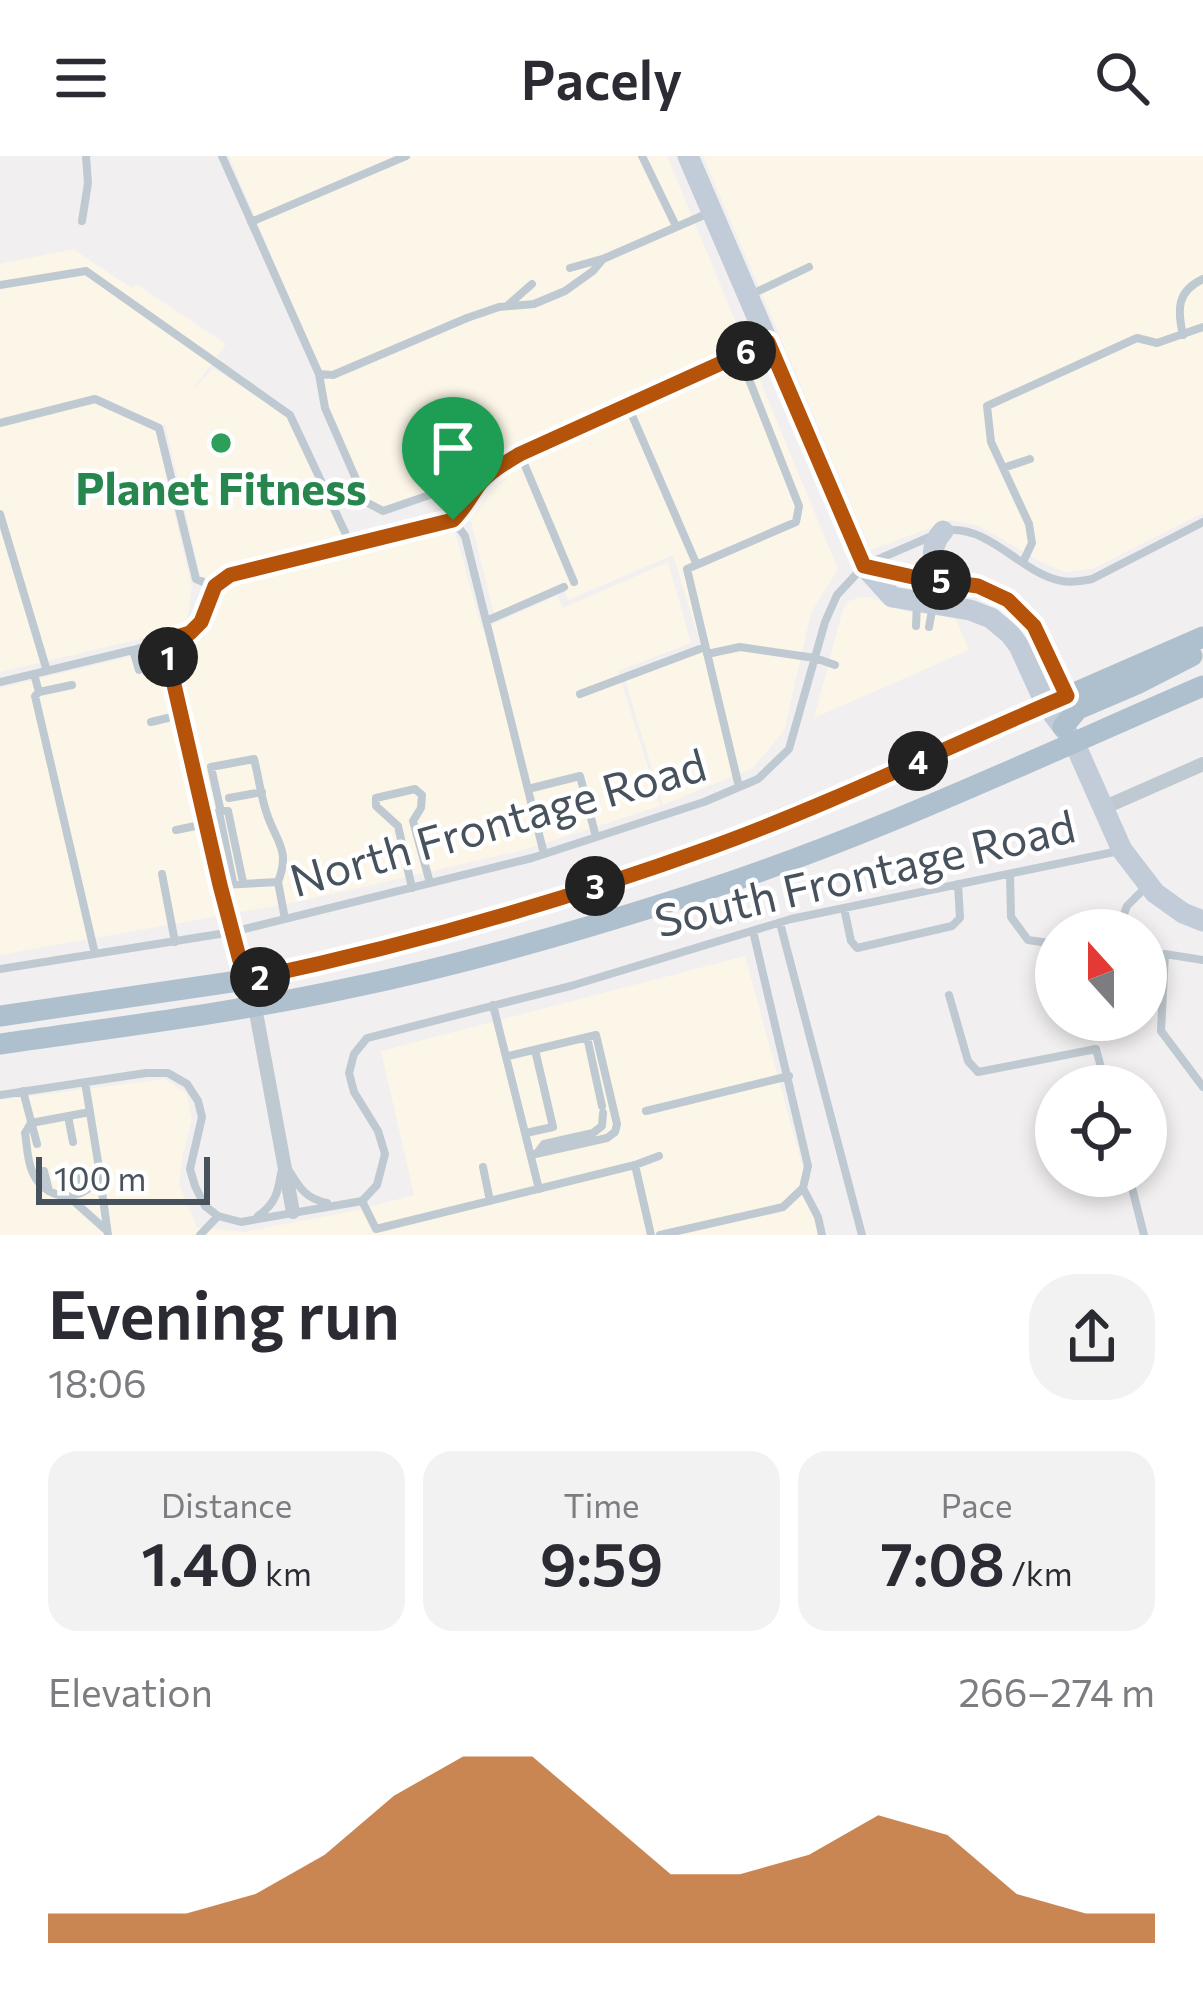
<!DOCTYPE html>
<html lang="en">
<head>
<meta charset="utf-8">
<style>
  body { margin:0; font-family:Commissioner,sans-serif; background:#f2f2f3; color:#2b2b33; height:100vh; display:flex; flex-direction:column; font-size:45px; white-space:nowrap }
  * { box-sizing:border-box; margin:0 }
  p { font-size:39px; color:#7c7c81 }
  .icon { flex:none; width:66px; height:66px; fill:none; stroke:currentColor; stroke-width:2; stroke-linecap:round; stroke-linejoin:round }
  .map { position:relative; height:1079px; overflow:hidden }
  .details { display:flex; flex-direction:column; background:#fff; flex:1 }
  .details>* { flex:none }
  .needle { width:78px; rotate:339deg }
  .fabs { position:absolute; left:1035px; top:753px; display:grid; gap:24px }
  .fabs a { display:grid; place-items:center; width:132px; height:132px; border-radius:50%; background:#fff; box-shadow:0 6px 18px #0003; font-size:60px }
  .scale { position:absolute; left:36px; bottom:30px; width:174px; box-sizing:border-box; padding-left:12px; border:6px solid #47525c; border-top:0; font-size:33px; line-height:42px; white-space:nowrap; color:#47525c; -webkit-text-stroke:9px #fff; paint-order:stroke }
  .pin { position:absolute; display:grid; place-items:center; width:102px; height:102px; color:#fff; margin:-123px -51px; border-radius:50% 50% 50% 0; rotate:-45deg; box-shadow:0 0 12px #0007 }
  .pin .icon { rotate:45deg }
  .km { position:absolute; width:60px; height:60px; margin:-30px; border-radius:50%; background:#222; color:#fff; font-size:33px; line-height:60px; text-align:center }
  .round { display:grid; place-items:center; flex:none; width:126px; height:126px; border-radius:48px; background:#f2f2f3 }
  .summary { display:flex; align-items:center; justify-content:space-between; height:204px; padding:0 48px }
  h1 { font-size:66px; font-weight:600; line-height:90px }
  .metrics { display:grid; grid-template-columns:repeat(3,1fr); gap:18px; height:204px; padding:12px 48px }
  .metrics div { display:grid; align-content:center; border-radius:30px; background:#f2f2f3; text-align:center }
  .metrics b { font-size:60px; font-weight:600 }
  .metrics small { font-size:33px; font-weight:400 }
  .metrics p { font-size:33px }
  .chart { height:336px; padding:24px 48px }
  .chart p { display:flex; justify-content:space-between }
  .chart svg { width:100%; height:216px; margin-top:12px; fill:#b45309; opacity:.7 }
  header { display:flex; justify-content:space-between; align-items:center; height:156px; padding:0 48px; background:#fff; font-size:54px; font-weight:600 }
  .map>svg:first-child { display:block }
  .commercial { fill:#fcf6e8 }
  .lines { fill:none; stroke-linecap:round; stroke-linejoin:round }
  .lane { stroke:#bfc9d1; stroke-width:8 }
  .street { stroke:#bfc9d1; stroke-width:14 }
  .secondary { stroke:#c1ccd8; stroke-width:21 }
  .primary { stroke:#aebfce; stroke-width:21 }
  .route-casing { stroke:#fff; stroke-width:24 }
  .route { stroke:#b45309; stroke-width:15 }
  .leisure-dot { fill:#2e9e5b; stroke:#fff; stroke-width:4.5 }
  .labels { text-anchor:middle; stroke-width:9; stroke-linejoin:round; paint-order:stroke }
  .leisure-label { font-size:45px; font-weight:bold; fill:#27864d; stroke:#fff }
  .street-label { font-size:45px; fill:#47525c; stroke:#fff }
</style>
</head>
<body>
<header><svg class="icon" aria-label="menu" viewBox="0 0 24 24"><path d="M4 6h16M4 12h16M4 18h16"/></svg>Pacely<svg class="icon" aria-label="search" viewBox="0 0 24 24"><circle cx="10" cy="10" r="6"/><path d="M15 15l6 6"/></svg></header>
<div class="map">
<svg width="1203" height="1079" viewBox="0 0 1203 1079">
  <rect width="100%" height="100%" fill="#f1efef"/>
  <path class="commercial" d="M229,0h438l171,413 -27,44 -27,118 -31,37 -90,37 -38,-125 78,-28 -30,-97 -105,45 -6,-15 -68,29 -23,-93 -10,-1 -14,-35 -63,24 -15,-10 -42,-92 -7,-37z
    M703,0h500v357l-111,56 -26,3 -23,-9 -64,-37 -28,-6 -80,30z
    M73,93l59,39 4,-4 90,60 -35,48 22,-24 75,49 65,139 102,-24 27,97 75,-33 6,12 105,-46 23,81 -73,28 42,135 -133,43 -230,53 -297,53v-267l204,-49 20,-53 -24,-11 -35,-151 -9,9 36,156 -6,39 -186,44v-408z
    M860,441h9l39,15 47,5 14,33 -155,68 29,-109 6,-8z
    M745,800l76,279h-821v-135l165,-21 22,15 5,25 -9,36 -4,29 18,43 47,5 114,-22 56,-15 -33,-144z"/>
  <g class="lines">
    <path class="lane" d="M222,0l97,218 6,34 41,94 17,9 61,-21 9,30 12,16 79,318
      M642,0l34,70
      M82,65l6,-38 -2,-27
      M251,66l155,-66
      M570,112l32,-9
      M0,129l86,-14 204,144 61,130
      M750,139l59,-28
      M507,150l25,-22
      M1183,179c-6,-26 -6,-44 20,-56
      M319,218l14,1 134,-57 32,-11 35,-3 31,-13 28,-20 10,-12 108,-47
      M628,250l68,157
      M0,267l95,-24 64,29 37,151 19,8
      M520,298l54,128
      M1003,312l27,-9
      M0,358l47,157
      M946,374c46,-4 74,43 116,51 9,2 20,0 30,-2l111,-57
      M874,405l58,-25
      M1023,406l9,-19 -3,-19 -38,-82 -4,-36 150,-68 20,5 46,-16
      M486,465l78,-34
      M916,470l1,-23
      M929,471l4,-22
      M133,494l6,20
      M707,498l33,-7 75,11 20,7
      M34,518l5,18 -4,4 60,258
      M0,526l133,-32 57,-17 11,-10 14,-36 15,-12 223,-55c13,-13 20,-29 32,-42 10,-10 23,-16 35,-24l244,-111
      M39,536l33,-7
      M580,538l125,-47
      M151,566l29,-7
      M739,631l-52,-218 109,-47 3,-16 -60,-152
      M528,633l52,-13 16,61
      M229,642l33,-6
      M224,655h4l15,71
      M219,656l14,70
      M206,659l15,-3 -10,-45 43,-8c5,19 7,40 14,58 10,27 22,34 10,65
      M176,674l29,-6
      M162,718l13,68
      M1010,718l1,43 17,23 28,4
      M222,729l56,-3 7,37
      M412,732l-14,-62 -22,-20v-8l39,-9 7,6 -1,13 -8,13 17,62
      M844,752l7,33 6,7 95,-22 8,-8 -2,-34
      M780,767l82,312
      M1118,774l9,-24 19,-19
      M1203,804l-38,-6 -4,77 42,56
      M0,813l232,-37 300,-74 172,-56 54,-23 31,-30 36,-127 12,-27 25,-27
      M949,839l19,66 10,11 118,-23 10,37
      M493,849l46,184
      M587,881l15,69
      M508,900l88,-21 21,89 -2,8 -8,6 -76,17
      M23,935l14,53
      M0,939l146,-22h22l19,11 11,17 4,16 -12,52 5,17 10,20 13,10 23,6 121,-21 15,-16 8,-31 -7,-23 -24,-39 -5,-19 5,-19 13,-16 207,-53 217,-66 328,-68
      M646,955l143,-35
      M68,960l5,26
      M31,967l-6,10c2,12 2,26 7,38 9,22 34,33 56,18 2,-1 10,-13 12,-15l-15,-92
      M31,967l59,-11
      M526,977l27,-6 -18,-77
      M538,996l6,-8 49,-11 9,-7 1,-13
      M635,1009l24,-9
      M483,1011l7,34
      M78,1013l3,22
      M44,1015l5,20
      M290,1016c10,17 17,27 37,31
      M1129,1020l15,59
      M100,1021l8,58
      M803,1032l15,29 4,18
      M68,1040l37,33
      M362,1045l14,28 259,-64 16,70
      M258,1060c17,-12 20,-23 23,-43
      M200,1079l18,-19
      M660,1079l123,-28 20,-19 5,-22 -55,-235"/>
    <path class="street" d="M164,485l68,291 23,75 38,205
      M1103,652l100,-44"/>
    <path class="secondary" d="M688,0l176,410 28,31 78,13 21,8 19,16 9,12 27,59 28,37 48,108 33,43 28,20 20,8
      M943,375c-16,18 -10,32 4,50
      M864,410c18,4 37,10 55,12 71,9 101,12 132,83 8,18 16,33 19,52"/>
    <path class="primary" d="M1063,571l15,-18 61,-26 53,-27
      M0,860l245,-36 68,-14 122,-31 143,-43 136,-46 138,-56 351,-153
      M0,888c117,-17 234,-31 349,-56 116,-24 230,-57 342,-93 175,-56 343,-136 512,-209"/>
  </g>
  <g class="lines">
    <defs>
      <path id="route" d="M768,186l96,224 49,11 65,9 30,14 26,26 33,70c-118,50 -234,107 -355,151 -152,55 -309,100 -467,133l-25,-95 -56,-244 26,-8 11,-11 14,-36 15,-11 223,-55c11,-11 17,-22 25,-34 11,-14 27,-23 42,-32z"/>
    </defs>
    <use href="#route" class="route-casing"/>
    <use href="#route" class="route"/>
  </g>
  <circle class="leisure-dot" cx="221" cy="287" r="12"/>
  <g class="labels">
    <g class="leisure-label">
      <text x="221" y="349">Planet Fitness</text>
    </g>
    <g class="street-label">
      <text transform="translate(498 667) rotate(-16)" y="16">North Frontage Road</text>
      <text transform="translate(865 718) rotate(-13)" y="16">South Frontage Road</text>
    </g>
  </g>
</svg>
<div class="fabs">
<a><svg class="needle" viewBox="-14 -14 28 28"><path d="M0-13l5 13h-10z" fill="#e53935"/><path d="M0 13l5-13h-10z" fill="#7c7c81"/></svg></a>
<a><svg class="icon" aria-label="locate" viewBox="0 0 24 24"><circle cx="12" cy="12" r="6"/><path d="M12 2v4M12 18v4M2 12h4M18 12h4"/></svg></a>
</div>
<div class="scale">100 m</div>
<div class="pin" style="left:453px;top:364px;background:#1e9e55"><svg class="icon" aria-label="arrive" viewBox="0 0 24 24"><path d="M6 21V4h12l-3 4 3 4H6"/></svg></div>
<b class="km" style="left:168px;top:501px">1</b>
<b class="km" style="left:260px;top:821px">2</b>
<b class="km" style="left:595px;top:730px">3</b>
<b class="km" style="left:918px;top:605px">4</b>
<b class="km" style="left:941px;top:424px">5</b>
<b class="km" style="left:746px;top:195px">6</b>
</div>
<section class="details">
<div class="summary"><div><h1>Evening run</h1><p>18:06</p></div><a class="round"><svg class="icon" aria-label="share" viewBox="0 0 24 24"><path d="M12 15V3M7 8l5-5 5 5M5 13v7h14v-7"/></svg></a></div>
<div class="metrics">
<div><p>Distance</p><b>1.40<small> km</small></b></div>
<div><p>Time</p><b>9:59</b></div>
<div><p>Pace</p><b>7:08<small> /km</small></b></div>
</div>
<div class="chart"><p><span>Elevation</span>266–274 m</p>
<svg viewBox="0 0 160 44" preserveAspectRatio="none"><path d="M0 44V38L10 38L20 38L30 34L40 26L50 14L60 6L70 6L80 18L90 30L100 30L110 26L120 18L130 22L140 34L150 38L160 38V44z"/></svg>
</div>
</section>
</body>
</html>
